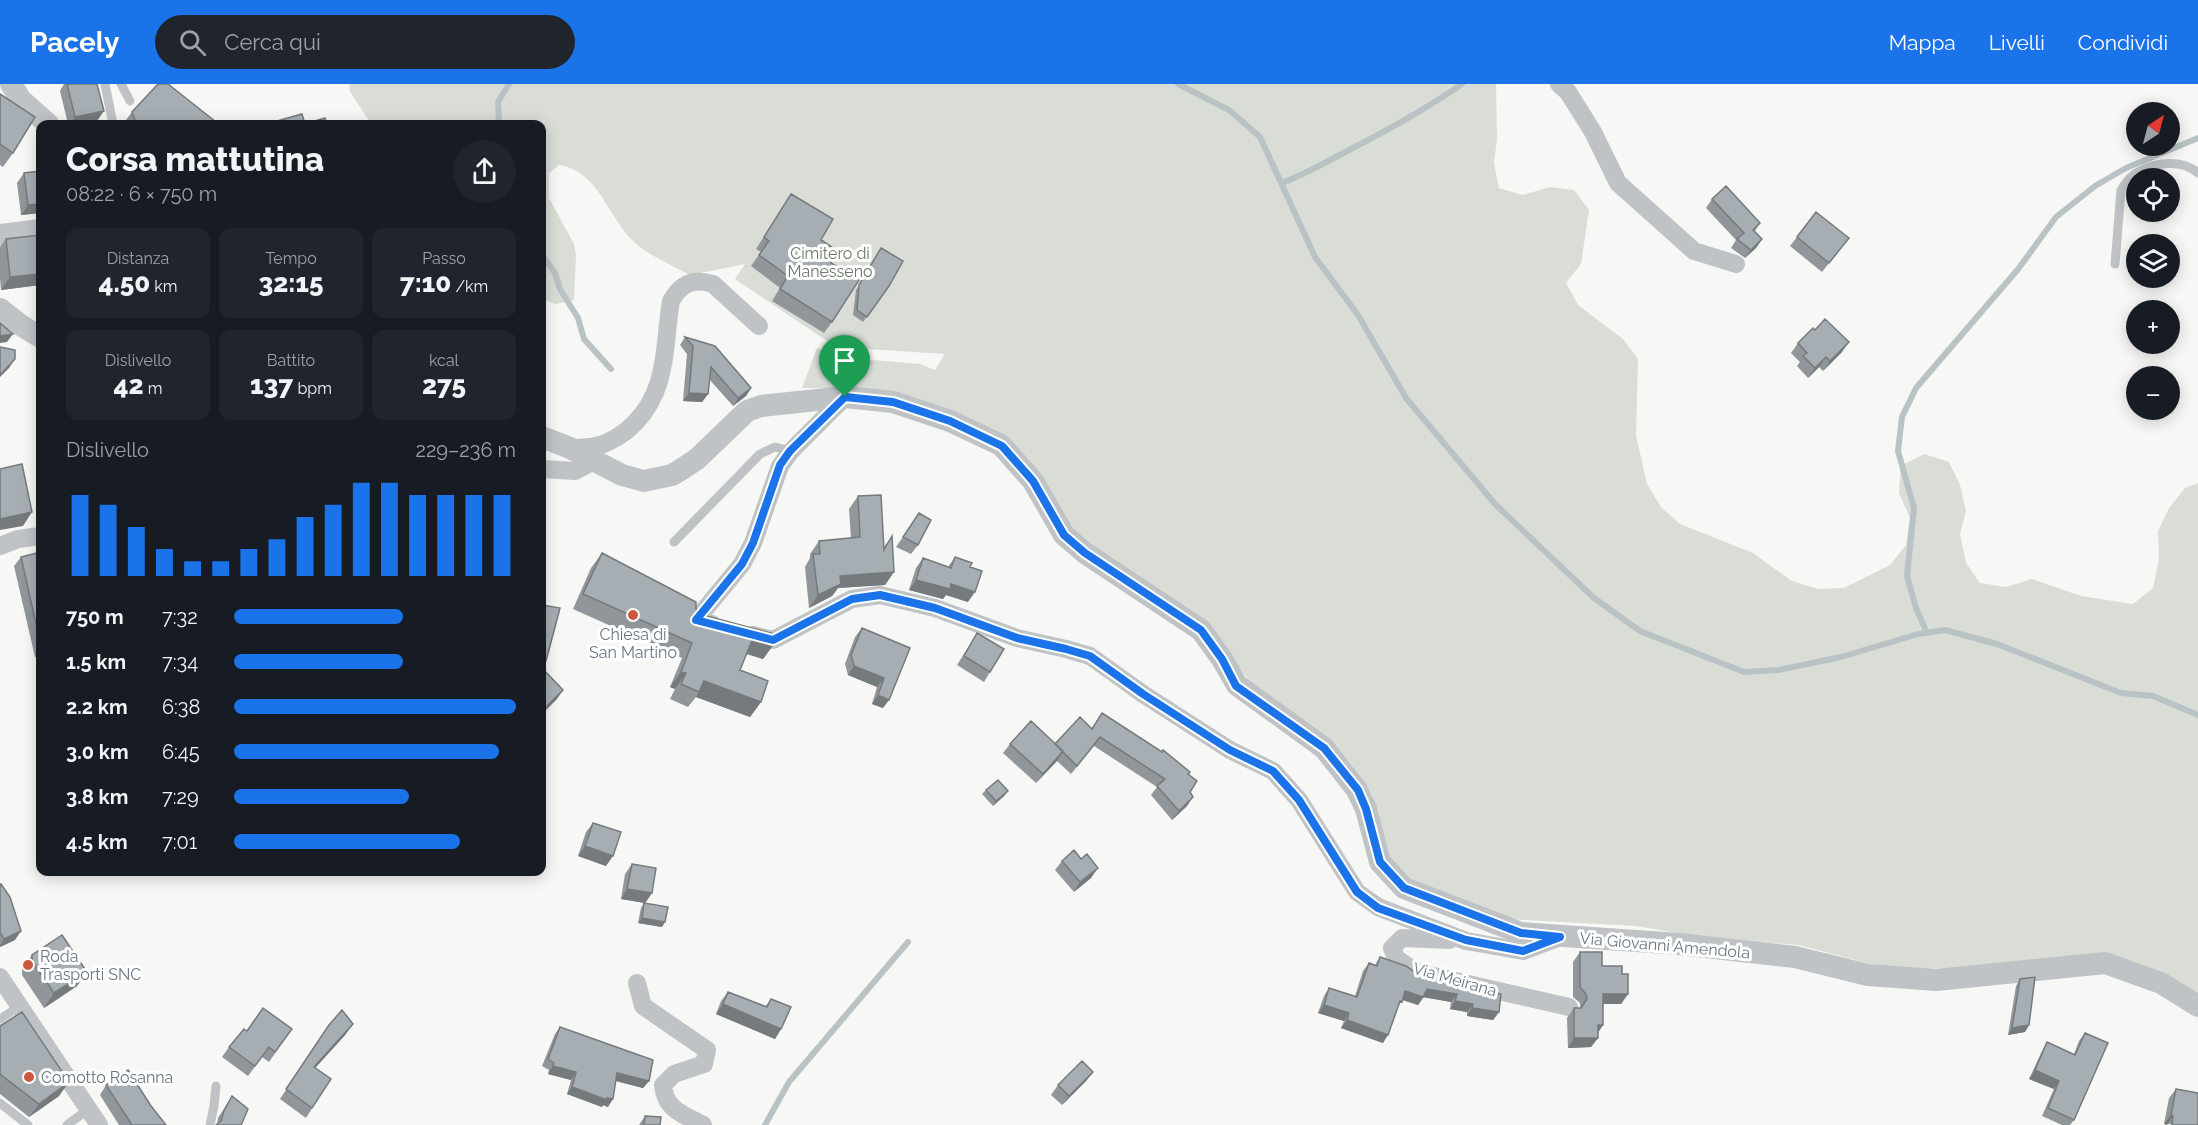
<!DOCTYPE html>
<html lang="it">
<head>
<meta charset="utf-8">
<style>
  body { margin:0; font-family:Raleway,sans-serif; background:#20242c; color:#f1f3f6; height:100vh; display:flex; flex-direction:column; font-size:22px; white-space:nowrap }
  * { box-sizing:border-box; margin:0 }
  p { font-size:20px; color:#9ea1a6 }
  .icon { flex:none; width:33px; height:33px; fill:none; stroke:currentColor; stroke-width:2; stroke-linecap:round; stroke-linejoin:round }
  .map { position:relative; flex:1; overflow:hidden }
  .sheet { position:absolute; left:36px; top:36px; width:510px; height:756px; display:flex; flex-direction:column; background:#171b24; border-radius:12px; box-shadow:0 3px 15px #0003 }
  .sheet>* { flex:none }
  .needle { width:39px; rotate:36deg }
  .controls { position:absolute; left:2126px; top:18px; display:grid; gap:12px }
  .controls a { display:grid; place-items:center; width:54px; height:54px; border-radius:50%; background:#171b24; box-shadow:0 3px 15px #0003; font-size:30px }
  .pin { position:absolute; display:grid; place-items:center; width:51px; height:51px; color:#fff; margin:-62px -26px; border-radius:50% 50% 50% 0; rotate:-45deg; box-shadow:0 0 6px #0007 }
  .pin .icon { rotate:45deg }
  .round { display:grid; place-items:center; flex:none; width:63px; height:63px; border-radius:32px; background:#20242c }
  .headline { display:flex; align-items:center; justify-content:space-between; height:102px; padding:0 30px }
  h1 { font-size:33px; font-weight:800; line-height:45px }
  .figures { display:grid; grid-template-columns:repeat(3,1fr); gap:9px; height:102px; padding:6px 30px }
  .figures div { display:grid; align-content:center; border-radius:12px; background:#20242c; text-align:center }
  .figures b { font-size:26px; font-weight:800 }
  .figures small { font-size:16px; font-weight:400 }
  .figures p { font-size:16px }
  .chart { height:168px; padding:12px 30px }
  .chart p { display:flex; justify-content:space-between }
  .chart svg { width:100%; height:108px; margin-top:6px; stroke:#1a73e8; stroke-width:6 }
  ul { padding:0 30px; list-style:none; font-size:20px }
  li { display:grid; grid-template-columns:96px 72px 1fr; align-items:center; height:45px }
  li i { height:15px; border-radius:8px; background:#1a73e8 }
  header { display:flex; align-items:center; gap:36px; box-sizing:border-box; height:84px; padding:0 30px; background:#1a73e8; color:#fff }
  header strong { font-size:28px }
  nav { display:flex; gap:33px; margin-inline-start:auto; font-size:21px }
  .search { width:420px; height:54px; background:#20242c; display:flex; align-items:center; gap:15px; box-sizing:border-box; padding:0 21px; border-radius:33px; color:#9ea1a6; font-size:22px }
  .map>svg:first-child { display:block }
  .green { fill:#d9ddd6 }
  .lines { fill:none; stroke-linecap:round; stroke-linejoin:round }
  .stream { stroke:#b9c3c6; stroke-width:6 }
  .service { stroke:#bfc3c6; stroke-width:9 }
  .minor { stroke:#bfc3c6; stroke-width:18 }
  .tertiary { stroke:#bfc3c6; stroke-width:22 }
  .wall { fill:#90969a }
  .shaded-wall { fill:#757a7d }
  .building { fill:#a7aeb3; stroke:#757a7d; stroke-width:1.5 }
  .route-casing { stroke:#fff; stroke-width:12 }
  .route { stroke:#1a73e8; stroke-width:8 }
  .poi-dot { fill:#cc593f; stroke:#fff; stroke-width:2 }
  .labels { text-anchor:middle; stroke-width:6; stroke-linejoin:round; paint-order:stroke }
  .park-label { font-size:16px; fill:#6c7a68; stroke:#fff }
  .poi-label { font-size:16px; fill:#6a7882; stroke:#fff; text-anchor:start }
  .street-label { font-size:16px; fill:#6a7882; stroke:#fff }
</style>
</head>
<body>
<header>
<strong>Pacely</strong>
<div class="search"><svg class="icon" aria-label="search" viewBox="0 0 24 24"><circle cx="10" cy="10" r="6"/><path d="M15 15l6 6"/></svg>Cerca qui</div>
<nav><a>Mappa</a><a>Livelli</a><a>Condividi</a></nav>
</header>
<div class="map">
<svg width="2198" height="1041" viewBox="0 0 2198 1041">
  <rect width="100%" height="100%" fill="#f7f7f5"/>
  <path class="green" d="M350,0h1146l1,55 -3,24 5,25 24,7 27,-8 24,3 15,20 -8,54 -15,19 12,22 45,34 15,20 -2,76 11,49 14,23 19,17 73,29 39,28 26,8 26,-1 46,-23 16,-20 4,-27 -11,-25 2,-27 23,-12 25,8 11,23 6,26 -6,23 6,29 14,20 26,4 26,-8 49,17 52,8 20,-16 6,-30 -1,-27 11,-23 16,-20 13,-5v518l-47,-28 -198,-5 -60,2 -94,-25 -86,-6 -77,-13 -130,-7 -91,-35 -22,-18 -21,-71 -21,-31 -37,-36 -56,-37 -40,-49 -137,-90 -60,-99 -165,-65h-54l15,-40 20,9 83,7 15,6 10,-16 -109,-7 -101,-68 10,-15 -55,11c-18,-10 -41,-19 -56,-33 -26,-24 -35,-71 -75,-77l-10,8v25l25,46 2,12 -2,44 -18,4 -14,-5v-175h-171l-22,-34z"/>
  <g class="lines">
    <path class="stream" d="M1178,0l51,26 31,27 55,120 43,58 48,83 89,106 99,94 46,33 104,41 34,-2 63,-13 77,-23 27,-4 52,14 124,49 32,3 45,19
      M499,40l-1,-22 11,-18
      M1282,99c23,-9 45,-21 67,-33 39,-20 77,-41 113,-66
      M542,171l13,18 5,16 18,29 6,21 27,30
      M1927,549l-11,-25 -9,-32 7,-68 -16,-57 4,-34 14,-29 103,-120 37,-51 39,-31 31,-18 72,-30
      M765,1041l24,-43 119,-140"/>
    <path class="service" d="M105,0l8,40
      M121,0l9,17
      M2115,180l6,-74c5,-7 9,-14 17,-18 17,-10 44,-13 60,1
      M674,458l86,-88 15,-7 16,4
      M0,935l20,-13
      M0,1019l28,22
      M67,1041l22,-16
      M210,1041l4,-19 2,-20"/>
    <path class="minor" d="M1559,0l9,8 25,40 25,51 76,68 42,13
      M570,364c12,0 25,0 36,-5 30,-13 50,-41 56,-74 5,-22 5,-46 9,-68 10,-18 23,-23 42,-17l46,42
      M542,385l33,2 19,-10
      M0,462l18,-7 22,-3
      M712,540l-16,-4 46,-56 11,-21 27,-77 11,-15 54,-54
      M753,551l20,5 79,-41 28,-4 55,13 82,30 49,11 24,7 53,38 87,56 43,21 26,29 58,92 21,15 88,34 57,10 37,-14
      M1449,856l-47,-2 -10,10 4,10 20,14 153,35
      M0,893l99,148
      M637,899l6,23 64,44 -3,14 -30,10 -11,11c2,25 20,29 40,40"/>
    <path class="tertiary" d="M11,0l10,16 27,24
      M0,151l40,-5
      M0,225l19,15 21,13
      M542,353l28,11 52,27 22,6 28,-6 10,-6 15,-10 50,-48 14,-5 84,-9 48,5 57,19 51,24 32,36 31,54 21,18 116,77 21,29 15,26 87,63 33,42 9,19 14,53 24,26 117,45 158,11 116,13 73,18 68,5 169,-17 56,20 37,23"/>
  </g>
  <path class="wall" d="M64,0h33v37l-17,3h-12l-8,-33z
    M0,10l13,59 -10,14 -3,-2z
    M132,28l82,12h-91z
    M24,89l16,40 -19,2 -4,-32z
    M791,110l30,46 10,23 1,59 -8,11 -52,-32 8,-13 -29,-22 10,-14 -5,-3z
    M1712,115l48,24 -5,8 7,8 -6,9 -11,10 -14,-10 5,-8 -30,-32z
    M40,151v50l-39,5 -1,-12v-31l6,-8z
    M1797,153l45,10 -20,25 -32,-26z
    M881,164l8,38 -26,36 -10,-7 3,-25z
    M685,253l66,51 -5,8 -13,10 -24,-27 -1,15 -6,8 -19,-1 4,-47 -7,-9z
    M1798,259l44,9 -19,19 -4,-4 -11,11 -11,-12 3,-4 -9,-9z
    M858,412l25,52 9,-12 2,36 -9,13 -47,3 -6,8 -23,12 -4,-41 5,-9v-4l9,-13 32,-3 -2,-29z
    M919,429l-1,32 -7,9 -15,-7z
    M40,466v106l-5,1 -21,-91 7,-9h17z
    M602,469l94,56 7,6 71,29 -11,15 -17,-5 -6,16 21,32 -11,15 -54,-20 -8,10 -18,-8 5,-10 -5,-2 12,-29 -109,-49 18,-41z
    M955,473l15,10 -2,35 -22,-7 -3,4 -34,-9 7,-22 7,-10 25,9z
    M862,544l48,20 -27,60 -11,-4 5,-17 -29,-12 -3,-11 10,-27z
    M977,549l13,39 -6,10 -27,-17z
    M1102,629l86,61 2,18 -3,14 -15,14 -21,-25 6,-8 -63,-41 -23,28 -14,-13 -21,22 -33,-30 7,-9h45l37,-15z
    M986,706l22,1 -4,5 -11,10 -11,-12z
    M593,739l13,43 -28,-10 8,-24z
    M1081,775l10,19 -17,14 -19,-22 7,-9z
    M632,780l20,29 -7,10 -24,-4 4,-25z
    M0,800l15,56 -15,7z
    M644,819l18,24 -24,-4 3,-15z
    M1580,868l22,14 20,8 6,20 -7,10h-18v21l-5,8v5l-7,9 -23,1 -1,-30 7,-10h6v-5l-7,-6v-35z
    M32,871l45,31 -33,22 -22,-33v-6z
    M1380,873l39,18 80,37 -6,8 -26,-4v-4l-17,-3 1,-7 -27,-5 -6,8 -16,-5 -5,9 -14,34 -42,-15 3,-7 -26,-8 6,-17 5,-8 26,8 8,-25 6,-8 6,2z
    M2020,895l9,46 -4,7 -17,3 8,-49z
    M728,908l37,15 6,-8 10,30 -6,10 -59,-25 5,-13z
    M329,941l17,9 -31,34 16,11 -25,39 -26,-19z
    M0,942l59,70 -30,21 -29,-23z
    M560,943l89,54 -6,7 -27,-7 -8,26 -5,-2 -1,2 -35,-13 4,-14 -23,-6 1,-4 -7,-4 13,-32z
    M292,945l-23,33 -7,-5 -14,19 -26,-19 7,-10 18,-16z
    M2085,949l-11,87 -4,5h-8l-20,-9 12,-27 -25,-10 13,-28 5,-9 27,12 5,-13z
    M1093,988l-7,9 -24,24 -11,-10 7,-10z
    M106,1001l45,21 15,19h-47l-19,-30z
    M2176,1005l22,36 -34,-1 5,-26z
    M232,1012l16,13 -31,15 1,-6z
    M645,1032l15,9h-21z"/>
  <path class="shaded-wall" d="M104,27l-7,10 -17,3h-10l5,-7z
    M40,120v9l-19,2 7,-10z
    M1762,155l-6,9 -11,10 6,-8z
    M40,190v11l-39,5 9,-13z
    M13,250l-6,8 -7,1v-7z
    M1849,258l-7,10 -19,19 7,-10z
    M1826,273l-7,10 -11,11 7,-10z
    M15,275l-6,9 -9,9v-2z
    M751,304l-5,8 -13,10 5,-8z
    M689,309l19,1 -6,8 -19,-1z
    M32,428l-9,14 -23,4v-11z
    M894,488l-9,13 -47,3 -6,8 -23,12 9,-13 22,-19z
    M916,496l35,4 24,8 -7,10 -22,-7 -3,4 -34,-9z
    M753,553l21,7 -11,15 -21,-7z
    M40,566v6l-5,1z
    M542,577h4l-3,5h-1z
    M854,582l30,12 -7,9 -29,-12z
    M681,588l5,1 -11,16 -5,-2z
    M704,597l57,21 -11,15 -54,-20 3,-5z
    M563,606l-6,9 -15,15 1,-4z
    M878,611l11,5 -6,8 -11,-4z
    M1063,667l-6,10 -21,22 7,-9z
    M1008,707l-4,5 -11,10 3,-5z
    M1193,713l-6,9 -15,14 7,-9z
    M585,762l28,10 -7,10 -28,-10z
    M1098,784l-7,10 -17,14 6,-10z
    M627,805l25,4 -7,10 -24,-4z
    M642,834l23,4 -3,5 -24,-4z
    M21,847l-6,9 -15,7v-2l4,-6z
    M87,888l-10,14 -33,22 10,-15z
    M1427,905l30,5 -6,8 -29,-5h1l-5,8 -18,-6 5,-8z
    M1603,910h25l-7,10h-25z
    M1455,917l18,3 -6,8 -17,-3z
    M723,920l58,25 -6,10 -59,-25z
    M1324,921l25,8 -5,8 -26,-8z
    M1472,924l27,4 -6,8 -26,-4z
    M1347,936l41,15 -5,8 -42,-15z
    M353,940l-7,10 -39,43 7,-10z
    M1598,941h5l-7,10z
    M2029,941l-4,7 -17,3 4,-7z
    M1574,954h24l-7,9 -23,1z
    M553,982l23,6 -5,8 -23,-6z
    M2035,986l24,11 -5,8 -25,-10z
    M1093,988l-7,9 -24,24 7,-9z
    M617,989l32,8 -6,7 -31,-8z
    M69,998l-10,14 -30,21 10,-13z
    M572,1003l35,11 6,1 -5,8 -5,-2 -1,2 -35,-13z
    M2171,1031l2,1 -6,9 -3,-1z"/>
  <path class="building" d="M67,0h30l7,27 -29,6z
    M158,0h10l48,38 -2,2h-75l-3,-1 -4,-11z
    M0,10l35,23 -22,36 -13,-9z
    M302,30l3,10 20,-6 2,6h-49l-1,-3z
    M40,87v33l-12,1 -4,-32z
    M1726,102l34,37 -7,7 9,9 -11,11 -14,-11 7,-6 -32,-34z
    M791,110l42,25 -12,21 17,11 -7,12 28,17 -27,42 -52,-33 8,-13 -29,-21 10,-14 -5,-4z
    M1816,128l33,26 -20,25 -32,-26z
    M40,151v39l-30,3 -4,-38z
    M881,164l22,13 -14,25 -22,31 -10,-7 2,-25z
    M1825,235l24,23 -19,19 -4,-4 -11,11 -12,-12 4,-3 -9,-10 15,-15 2,2z
    M0,239l13,11 -13,2z
    M685,253l30,9 36,42 -13,10 -27,-31 -3,27 -19,-1 4,-47z
    M0,263l15,3v9l-15,16z
    M22,380l10,48 -32,7v-50z
    M881,411l3,55 8,-14 2,36 -54,4 1,8 -23,11 -5,-41h7l-1,-13 41,-4 -2,-41z
    M919,429l12,7 -13,25 -15,-8z
    M37,469l3,11v-2v80l-19,-85z
    M602,469l94,49v7l7,6 75,20 -4,9 -21,-7 2,-4 -15,37 28,11 -7,21 -57,-21 -5,11 -18,-8 5,-11 -5,-1 11,-29 -109,-49z
    M955,473l17,6 -2,4 12,4 -7,21 -24,-8 -1,5 -34,-9 7,-22 28,10z
    M542,521l18,3 -14,53h-4z
    M862,544l48,20 -21,52 -11,-5 6,-17 -30,-12 -3,-11z
    M977,549l27,16 -14,23 -26,-16z
    M542,584l21,22 -20,20 -1,-1z
    M1102,629l60,39 1,-2 27,22 -2,2 9,7 -7,11 3,5 -14,14 -22,-25 8,-7 -65,-42 -23,29 -22,-22 25,-27 12,12z
    M1031,637l32,30 -20,23 -33,-30z
    M998,696l10,11 -12,10 -10,-11z
    M593,739l28,9 -8,24 -28,-10z
    M1074,766l7,9 6,-5 11,14 -18,14 -18,-21z
    M632,780l24,4 -4,25 -25,-4z
    M0,800h1l9,13 11,34 -17,8 -4,-7z
    M644,819l24,4 -3,15 -23,-4z
    M62,851l25,37 -33,21 -22,-32v-6z
    M1580,868h22v14h20v8h6v20h-25v31h-5v13h-24v-30h7l6,-9 -1,-5 -6,-7z
    M1380,873l26,9 13,9 82,19 -2,18 -27,-4 1,-4 -18,-3 2,-7 -30,-5 -4,8 -18,-6 -3,11 -2,-1 -12,34 -41,-15 2,-7 -25,-8 5,-17 28,9 12,-34 8,3z
    M2035,893l-6,48 -17,3 8,-49z
    M728,908l39,15 4,-8 20,8 -10,22 -58,-25z
    M263,924l29,21 -17,23 -6,-5 -14,19 -26,-19 15,-18 3,2z
    M342,926l11,14 -39,43 17,12 -19,29 -26,-19 43,-64z
    M22,928l47,70 -30,22 -39,-30v-48z
    M560,943l93,33 -4,21 -32,-8 -4,26 -6,-1v2l-35,-13 4,-15 -23,-6 1,-3 -6,-4z
    M2085,949l23,10 -34,77 -26,-12 11,-27 -24,-11 12,-28 28,13z
    M1082,977l11,11 -24,24 -11,-11z
    M128,986l23,36 15,19h-34l-26,-40z
    M2176,1005l22,4v32h-26l1,-9 -2,-1z
    M232,1012l16,13 -6,14 -1,2h-25l5,-4 3,-10z
    M645,1032l16,1 -1,8h-16z"/>
  <g class="lines">
    <defs>
      <path id="route" d="M845,313l48,5 57,19 52,25 31,35 31,54 21,18 116,77 21,29 14,27 88,62 34,42 8,19 14,53 24,26 117,45 39,4 -37,14 -57,-11 -88,-32 -21,-16 -58,-92 -26,-29 -43,-21 -87,-56 -53,-38 -24,-7 -49,-11 -82,-30 -55,-13 -28,4 -79,41 -77,-20 46,-56 11,-21 27,-78 10,-14z"/>
    </defs>
    <use href="#route" class="route-casing"/>
    <use href="#route" class="route"/>
  </g>
  <g class="poi-dot">
    <circle cx="633" cy="531" r="6"/>
    <circle cx="28" cy="881" r="6"/>
    <circle cx="29" cy="993" r="6"/>
  </g>
  <g class="labels">
    <g class="park-label">
      <text x="830" y="175">Cimitero di<tspan x="830" dy="18">Manesseno</tspan></text>
    </g>
    <g class="poi-label">
      <text x="633" y="556" text-anchor="middle">Chiesa di<tspan x="633" dy="18">San Martino</tspan></text>
      <text x="40" y="878">Roda<tspan x="40" dy="18">Trasporti SNC</tspan></text>
      <text x="41" y="999">Comotto Rosanna</text>
    </g>
    <g class="street-label">
      <text transform="translate(1665 861) rotate(5)" y="6">Via Giovanni Amendola</text>
      <text transform="translate(1455 895) rotate(16)" y="6">Via Meirana</text>
    </g>
  </g>
</svg>
<div class="controls">
<a><svg class="needle" viewBox="-14 -14 28 28"><path d="M0-13l5 13h-10z" fill="#e53935"/><path d="M0 13l5-13h-10z" fill="#9ea1a6"/></svg></a>
<a><svg class="icon" aria-label="locate" viewBox="0 0 24 24"><circle cx="12" cy="12" r="6"/><path d="M12 2v4M12 18v4M2 12h4M18 12h4"/></svg></a>
<a><svg class="icon" aria-label="layers" viewBox="0 0 24 24"><path d="M12 4l9 5-9 5-9-5zM3 14l9 5 9-5"/></svg></a>
<a>+</a>
<a>−</a>
</div>
<div class="pin" style="left:845px;top:313px;background:#1e9e55"><svg class="icon" aria-label="arrive" viewBox="0 0 24 24"><path d="M6 21V4h12l-3 4 3 4H6"/></svg></div>
<section class="sheet">
<div class="headline"><div><h1>Corsa mattutina</h1><p>08:22 · 6 × 750 m</p></div><a class="round"><svg class="icon" aria-label="share" viewBox="0 0 24 24"><path d="M12 15V3M7 8l5-5 5 5M5 13v7h14v-7"/></svg></a></div>
<div class="figures">
<div><p>Distanza</p><b>4.50<small> km</small></b></div>
<div><p>Tempo</p><b>32:15</b></div>
<div><p>Passo</p><b>7:10<small> /km</small></b></div>
</div>
<div class="figures">
<div><p>Dislivello</p><b>42<small> m</small></b></div>
<div><p>Battito</p><b>137<small> bpm</small></b></div>
<div><p>kcal</p><b>275</b></div>
</div>
<div class="chart"><p><span>Dislivello</span>229–236 m</p>
<svg viewBox="0 0 160 44" preserveAspectRatio="none"><path d="M5 44V11M15 44V15M25 44V24M35 44V33M45 44V38M55 44V38M65 44V33M75 44V29M85 44V20M95 44V15M105 44V6M115 44V6M125 44V11M135 44V11M145 44V11M155 44V11"/></svg>
</div>
<ul>
<li><b>750 m</b>7:32<i style="width:60%"></i></li>
<li><b>1.5 km</b>7:34<i style="width:60%"></i></li>
<li><b>2.2 km</b>6:38<i style="width:100%"></i></li>
<li><b>3.0 km</b>6:45<i style="width:94%"></i></li>
<li><b>3.8 km</b>7:29<i style="width:62%"></i></li>
<li><b>4.5 km</b>7:01<i style="width:80%"></i></li>
</ul>
</section>
</div>
</body>
</html>
